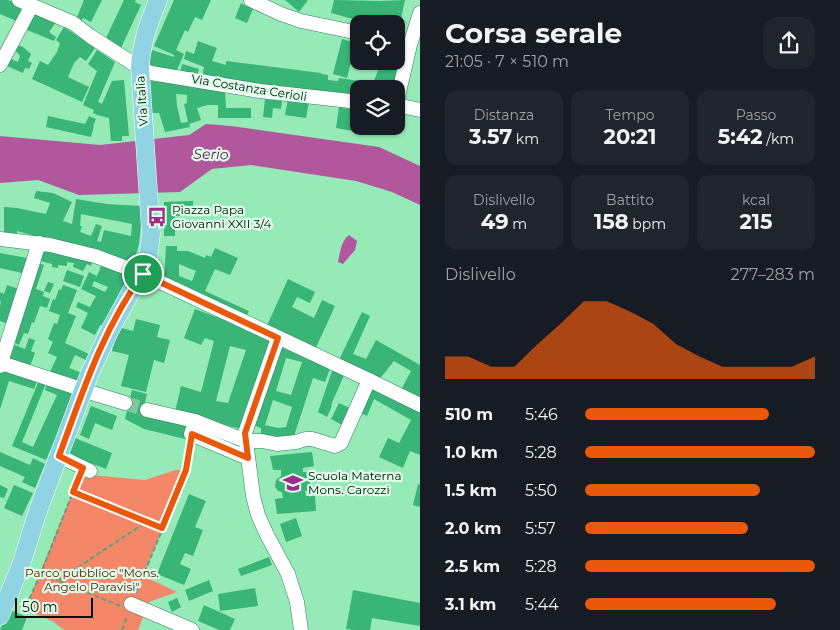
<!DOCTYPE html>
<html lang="it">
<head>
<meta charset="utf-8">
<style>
  body { margin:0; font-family:Montserrat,sans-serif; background:#20242c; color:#f1f3f6; height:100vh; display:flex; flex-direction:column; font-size:19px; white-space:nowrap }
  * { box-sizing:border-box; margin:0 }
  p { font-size:16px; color:#9ea1a6 }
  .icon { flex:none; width:28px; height:28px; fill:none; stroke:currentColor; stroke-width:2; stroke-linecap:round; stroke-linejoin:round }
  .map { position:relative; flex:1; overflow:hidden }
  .panel { display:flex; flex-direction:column; background:#171b24; width:420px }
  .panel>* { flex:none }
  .buttons { position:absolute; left:350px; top:15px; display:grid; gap:10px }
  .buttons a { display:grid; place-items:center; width:55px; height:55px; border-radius:10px; background:#171b24; box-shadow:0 1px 4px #0004; font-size:25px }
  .scale { position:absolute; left:15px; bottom:12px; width:78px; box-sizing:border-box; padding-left:5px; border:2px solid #001105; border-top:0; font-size:14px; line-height:18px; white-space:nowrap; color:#001105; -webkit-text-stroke:4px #defeea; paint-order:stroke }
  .pin { position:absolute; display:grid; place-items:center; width:42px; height:42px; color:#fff; margin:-21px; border:2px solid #fff; border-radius:50%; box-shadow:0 1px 5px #0007 }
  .round { display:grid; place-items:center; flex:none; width:52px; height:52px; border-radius:15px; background:#20242c }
  .summary { display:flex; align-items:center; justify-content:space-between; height:85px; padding:0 25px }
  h1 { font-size:28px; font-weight:700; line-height:38px }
  .stats { display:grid; grid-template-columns:repeat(3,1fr); gap:8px; height:85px; padding:5px 25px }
  .stats div { display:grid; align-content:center; border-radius:12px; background:#20242c; text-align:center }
  .stats b { font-size:21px; font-weight:700 }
  .stats small { font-size:14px; font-weight:400 }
  .stats p { font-size:14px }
  .chart { height:140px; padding:10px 25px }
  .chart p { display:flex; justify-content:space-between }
  .chart svg { width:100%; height:90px; margin-top:5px; fill:#ea580c; opacity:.7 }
  ul { padding:0 25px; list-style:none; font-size:16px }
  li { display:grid; grid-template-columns:80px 60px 1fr; align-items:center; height:38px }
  li i { height:12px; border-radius:6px; background:#ea580c }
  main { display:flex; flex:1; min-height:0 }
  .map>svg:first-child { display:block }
  .green { fill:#f48767 }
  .water { fill:#b1579c }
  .building { fill:#38b577; fill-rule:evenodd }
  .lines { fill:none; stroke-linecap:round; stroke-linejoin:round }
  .minor-tunnel { stroke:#80c99d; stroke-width:14; stroke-dasharray:14 7; stroke-linecap:butt }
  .minor-casing { stroke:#2e8457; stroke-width:15 }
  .major-casing { stroke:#fff; stroke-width:19 }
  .path { stroke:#629f7a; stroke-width:2; stroke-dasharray:5 2.5; stroke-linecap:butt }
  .minor { stroke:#fff; stroke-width:14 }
  .major { stroke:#90d3e3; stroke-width:18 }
  .route-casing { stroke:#fff; stroke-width:10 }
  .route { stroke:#ea580c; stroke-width:6 }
  .labels { text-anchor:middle; stroke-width:4.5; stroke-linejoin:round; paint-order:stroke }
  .street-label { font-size:12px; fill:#001105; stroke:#defeea }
  .poi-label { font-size:12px; fill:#001105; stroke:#defeea; text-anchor:start }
  .park-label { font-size:12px; fill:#591500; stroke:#defeea }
  .water-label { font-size:14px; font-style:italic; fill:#630e53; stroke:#defeea }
</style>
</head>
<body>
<main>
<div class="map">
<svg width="420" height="630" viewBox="0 0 420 630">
  <rect width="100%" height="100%" fill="#96eab8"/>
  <path class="green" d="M176,470h11l-44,106 34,16 -28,10 -11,28h-74l-12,-9 -26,-11v-3l54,-133 65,6z"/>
  <path class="water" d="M206,124l25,2 148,21 41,19v39l-28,-13 -36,-11 -105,-16 -39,4 -32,23 -101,3 -41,-15 -38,3v-47l100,9 89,-10z
    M349,235l8,6 -2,9 -12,14 -5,-2c2,-9 3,-21 11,-27z"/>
  <path class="building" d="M0,0h8l19,8 -6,15 -21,-9z
    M84,0h18l-11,22 -8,-4 -1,2 -5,-3z
    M124,0h12l-1,2 6,3 -20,43 -15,-10z
    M174,0h37l-9,20 -7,-3 -7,15 -3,-2 -9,20 8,4 -8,18 -28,-8 4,-14 22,7v-2l-20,-9z
    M285,0h23l-9,12z
    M334,0l47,1 24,-1 -4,18 -3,6h-27l-40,-11z
    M241,3l12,6 -6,14 -12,-5z
    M35,13l21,9 -7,10 7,5 -2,4 -27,-11z
    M64,27l31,21 -9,13 -6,-4 -6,6 -6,14 21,10 -7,15 -50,-23 8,-18 8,4 9,-13 3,-9 -4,-3z
    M342,39l14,4 -9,35 -14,-4z
    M198,41l19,7 -5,13 14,4v-4l95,12v1l7,1v5l10,1 1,-3 34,5 9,-22h14v-9l9,4 -14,33h-32v8l-112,-12 -45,-9 2,-9 -20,-8 2,-8 8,3z
    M15,44l8,3 8,7 -3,7 4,2 -3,6 -4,-1 -2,5 -16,-7 4,-7 7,3 2,-6 -5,-6z
    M97,50l18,12 -17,40 4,2 10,-23 12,-1 5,56h-7v5h-11l-2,-23 -12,-3 -4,-2 1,-3 -11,-5 14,-34 -9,-7z
    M182,64l17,5 -2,9 -17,-5z
    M150,81l38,2 37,9 1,16h25v10h-33v-13h-10l-11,3 4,12 -12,4 1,3 -25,5 -6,-19h-7l-2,-20zM176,94l11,1v8l-3,1 4,18 -7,1 -4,-17z
    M265,99l17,2 -1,8 -8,-1 -1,10 -9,-1z
    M288,99l21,3 -3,16 -21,-3z
    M339,107l17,3 -3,21 -17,-3z
    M48,116l37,8 4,-8 7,3 -3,7h1l-3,11 -45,-10z
    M359,126h19v6l-19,-2z
    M36,191l17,2 19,9 -9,19 9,3 4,-25 31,5 34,2v19l-2,19 -6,21 -87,-28v2l-29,-8v2h-13v-26l13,1 29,6 4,-11 -16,-5zM81,214l51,10 -1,12 -27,-6 -3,12 -4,-1 5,-15 -6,-2 -5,12 -11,-4 2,-6h-2z
    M193,201v15h-18v20h-11v-34z
    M166,246h11v5h11l17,7 1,-3 5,2 4,-9 23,10 -8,17 -15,-6 -10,22 44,20 -4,8 -81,-36zM179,264l17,7 -4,10 -13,-5z
    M41,249l52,10 -2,7 -4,-2 -4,7 -10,-4 1,-4 -7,-1v4l-9,-1v3l-6,-1v-3l-15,-4z
    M0,253l27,5 -5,15 -22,-5z
    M103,261l27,13 -25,53 -5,-2 -5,10 -14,-7 7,-15 -12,-6 2,-5 12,5 6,-11 -15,-7 8,-17 8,4zM94,281l14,6 -3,5 -13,-6z
    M36,262l8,3 -8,24 8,3 -1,4 7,3 -3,9 -7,-2 -6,17 -2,-1 -4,12 -4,-1 -5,12 -8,-4z
    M67,270l17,6 -4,11 -17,-6z
    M288,279l27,13 -5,11 -13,-6 -5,10 22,11 8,-18 13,6 -21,46 -49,-22z
    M48,282l6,2 -4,9 -6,-2z
    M7,285l12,4 -11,35 -8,-3v-15l1,-5h-1v-9l4,2z
    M63,285l14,5 -9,23 8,3 -11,27 24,11 -3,6 -11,-5 -6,13 13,5 -5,12 -28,-11 8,-17 -9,-4 5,-11 -5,-3 6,-16 3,1 3,-9 -11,-4 4,-12 2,1 4,-11 2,1z
    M195,309l77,29 -31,91 -66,-17 6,-26 20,6 13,-51 -9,-3 -4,7 -17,-7zM230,346l16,4 -18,53 -12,-2z
    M362,312l8,4 -17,38 13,5 10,-19 44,25v37l-20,-10 11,-21 -17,-10 -16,20 -40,-19z
    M136,319l24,6 -3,12 13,3 -6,23 -10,-3 -8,32 -25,-6 8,-31 -17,-4 6,-24 15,4z
    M29,338l6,2 -4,11 4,2 -6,16 -22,-11 3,-15 15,6z
    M279,343l52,23 -6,16 -12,-4 -19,58 -20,2 -13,-4v-6l-8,-3zM286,358l16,4 -11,33 -15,-4zM273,400l19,7 -6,20 -8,1 -13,-3z
    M2,366l36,12 -4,11 -25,-8 -9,28v-36z
    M333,368l12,5 -14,32 1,1 -5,11 -9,-5z
    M40,378l7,3 -25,61 11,5 24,-52 -12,-5 3,-9 28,11 -30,68 -34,-14z
    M371,384l49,26v45l-10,-4 -7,17 -24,-11 9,-19 11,5 12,-23 -37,-21 -7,17 -9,-4z
    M132,390l15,4 -4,17 46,12 -4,16 -41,-10 -19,-10z
    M339,403l13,6 -8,17 -13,-7z
    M91,406l26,10 -5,14 -17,-7 -6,16 -9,-4z
    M75,438l37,15 -6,16 -37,-14z
    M0,452l30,13 3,-7 12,6 -10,24 -13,-6 3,-5 -25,-11z
    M312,452l2,14 -11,2v4h6l2,18 -6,1 1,5h9l1,15 -39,3 -2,-15 8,-1 -1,-6 -4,-1 -3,-4 1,-7 5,-4v-6h-8l-3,-14z
    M418,484l2,1v22l-7,-2z
    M0,485l8,4 -4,9 -4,-1z
    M14,485l19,8 -11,23 -18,-8z
    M189,494l17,7 -11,26 8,3 -10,26 -8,-3 -5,11 11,5 -7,16 -27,-11z
    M296,518l6,18 -16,6 -6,-18z
    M269,557l3,8 -31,11 -3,-7z
    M209,580l4,11 -24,10 -4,-11z
    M255,588l3,18 -38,5 -2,-17z
    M353,590l67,13v23l-48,-8 -2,12h-16l-8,-1z
    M177,598l4,9 -9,5 -4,-10z
    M204,605l31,14 -5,11h-11l-21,-9z
    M8,609l19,8 -5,13h-22z"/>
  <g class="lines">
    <path class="minor-tunnel" d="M125,403l22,7"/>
    <defs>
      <path id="minor" d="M19,0l54,23 17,13 50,32 11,5 109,18 99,11
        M251,0l30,14 20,7 58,12
        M396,42l14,3
        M0,65l32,-60
        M396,105l14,-60 10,-32
        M396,105l24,5
        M0,239l50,6 45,11 48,18 226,106 51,25
        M278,338l-33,95 8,63 5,19 9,20 21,39 9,28 4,28
        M1,363l83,27
        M0,366l39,-123
        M92,393l33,10
        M147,410l48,11 51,20h16l15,3 19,-2 10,-3h6l23,7 6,-3 28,-63
        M195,421l-4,13 57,24
        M59,456l31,15
        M131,604l61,26"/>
      <path id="major" d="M0,616l21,-51 17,-54 51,-136 21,-45 24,-44 9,-12 5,-15 3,-25 -11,-166c1,-24 9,-46 18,-68"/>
    </defs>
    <use href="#minor" class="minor-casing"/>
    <use href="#major" class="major-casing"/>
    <path class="path" d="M73,492l6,-14
      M59,580l87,-58
      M136,593l51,-123 3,-25
      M20,605l6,2 15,-34 -7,-2
      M120,606l-79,-33 32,-81 90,36
      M122,630l5,-14"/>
    <use href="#minor" class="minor"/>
    <use href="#major" class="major"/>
  </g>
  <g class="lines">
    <defs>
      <path id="route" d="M143,274l135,64 -33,95 3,25 -56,-24 -6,36 -24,58 -89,-36 10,-24 -24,-12c23,-62 44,-128 84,-182z"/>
    </defs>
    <use href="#route" class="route-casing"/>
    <use href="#route" class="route"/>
  </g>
  <defs>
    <symbol id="bus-bare" viewBox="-9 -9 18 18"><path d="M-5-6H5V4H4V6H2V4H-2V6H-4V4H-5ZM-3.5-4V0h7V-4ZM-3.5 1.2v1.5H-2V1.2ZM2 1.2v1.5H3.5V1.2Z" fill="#9f2c88" stroke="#defeea" stroke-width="2.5" paint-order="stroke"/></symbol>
    <symbol id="school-bare" viewBox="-9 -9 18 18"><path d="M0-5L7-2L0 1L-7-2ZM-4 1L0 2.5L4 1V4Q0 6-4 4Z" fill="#9f2c88" stroke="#defeea" stroke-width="2.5" paint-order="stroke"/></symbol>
  </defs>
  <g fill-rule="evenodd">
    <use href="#bus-bare" x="143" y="203" width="28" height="28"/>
    <use href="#school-bare" x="279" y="469" width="28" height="28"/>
  </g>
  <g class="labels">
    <g class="street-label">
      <text transform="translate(249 88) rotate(9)" y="4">Via Costanza Cerioli</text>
      <text transform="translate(142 101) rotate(-94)" y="4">Via Italia</text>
    </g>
    <g class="poi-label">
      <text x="172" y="214">Piazza Papa<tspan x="172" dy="14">Giovanni XXII 3/4</tspan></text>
      <text x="308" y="480">Scuola Materna<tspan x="308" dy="14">Mons. Carozzi</tspan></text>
    </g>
    <g class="park-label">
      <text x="92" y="577">Parco pubblioc "Mons.<tspan x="92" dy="14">Angelo Paravisi"</tspan></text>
    </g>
    <g class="water-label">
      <text transform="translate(211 154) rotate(1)" y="5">Serio</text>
    </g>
  </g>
</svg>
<div class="buttons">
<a><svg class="icon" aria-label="locate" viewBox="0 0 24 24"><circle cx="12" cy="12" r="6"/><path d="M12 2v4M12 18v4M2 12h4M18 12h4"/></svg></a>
<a><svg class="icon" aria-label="layers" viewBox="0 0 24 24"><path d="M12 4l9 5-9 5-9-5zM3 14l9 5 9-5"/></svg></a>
</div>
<div class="scale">50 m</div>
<div class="pin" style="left:143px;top:274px;background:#1e9e55"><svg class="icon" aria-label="arrive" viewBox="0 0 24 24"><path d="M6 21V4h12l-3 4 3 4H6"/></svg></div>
</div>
<section class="panel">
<div class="summary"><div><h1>Corsa serale</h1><p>21:05 · 7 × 510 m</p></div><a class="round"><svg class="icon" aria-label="share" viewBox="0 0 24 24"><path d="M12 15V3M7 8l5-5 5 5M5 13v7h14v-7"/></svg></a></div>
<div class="stats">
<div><p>Distanza</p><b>3.57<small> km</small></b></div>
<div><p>Tempo</p><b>20:21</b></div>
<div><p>Passo</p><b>5:42<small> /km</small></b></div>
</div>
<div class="stats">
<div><p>Dislivello</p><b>49<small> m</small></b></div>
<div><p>Battito</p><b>158<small> bpm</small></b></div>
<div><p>kcal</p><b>215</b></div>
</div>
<div class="chart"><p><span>Dislivello</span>277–283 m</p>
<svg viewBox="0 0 160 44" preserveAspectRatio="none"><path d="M0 44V33L10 33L20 38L30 38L40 27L50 17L60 6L70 6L80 11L90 17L100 27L110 33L120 38L130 38L140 38L150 38L160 33V44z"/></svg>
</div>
<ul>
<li><b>510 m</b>5:46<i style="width:80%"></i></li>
<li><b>1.0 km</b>5:28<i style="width:100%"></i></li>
<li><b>1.5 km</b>5:50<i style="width:76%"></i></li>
<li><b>2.0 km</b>5:57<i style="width:71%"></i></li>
<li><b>2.5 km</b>5:28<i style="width:100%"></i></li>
<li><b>3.1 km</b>5:44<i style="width:83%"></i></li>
</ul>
</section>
</main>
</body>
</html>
